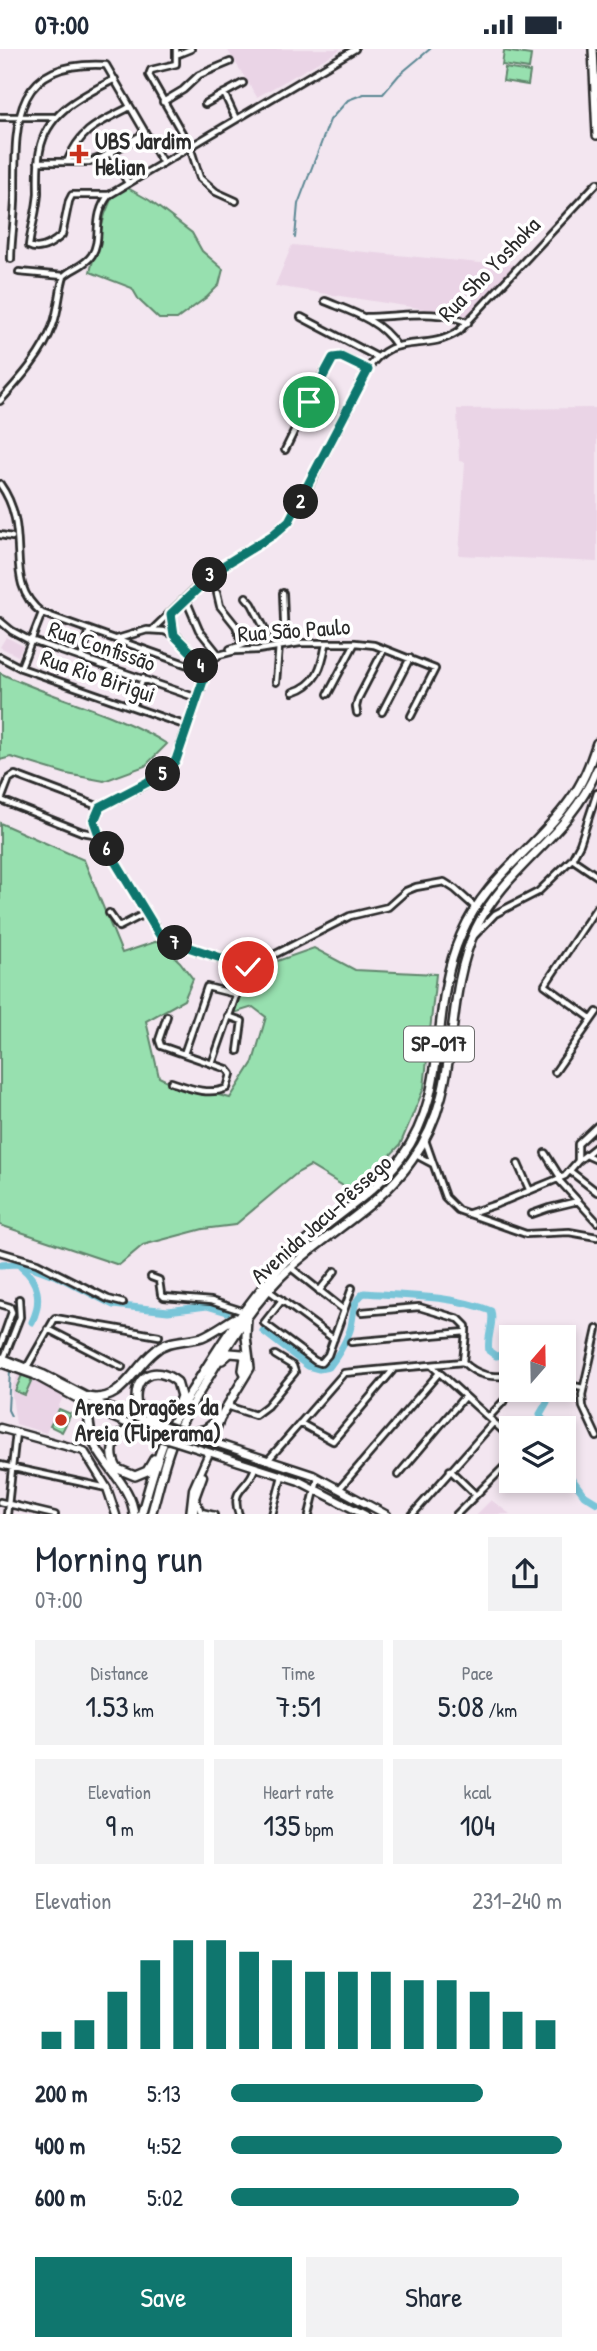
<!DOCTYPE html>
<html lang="en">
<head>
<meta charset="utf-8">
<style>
  body { margin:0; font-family:"Patrick Hand",sans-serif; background:#f2f2f3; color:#1f2937; height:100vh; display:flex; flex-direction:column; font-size:26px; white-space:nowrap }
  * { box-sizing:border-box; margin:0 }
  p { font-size:23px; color:#747a83 }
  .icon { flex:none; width:38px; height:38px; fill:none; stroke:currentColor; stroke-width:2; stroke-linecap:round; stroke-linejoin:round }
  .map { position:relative; height:1465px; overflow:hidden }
  .side { display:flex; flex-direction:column; background:#fff; flex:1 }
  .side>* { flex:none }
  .needle { width:46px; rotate:20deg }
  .buttons { position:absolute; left:499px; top:1276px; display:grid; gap:14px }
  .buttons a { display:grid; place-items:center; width:77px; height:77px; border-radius:0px; background:#fff; box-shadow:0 4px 10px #0003; font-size:35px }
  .pin { position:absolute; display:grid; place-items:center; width:60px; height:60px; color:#fff; margin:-30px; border:4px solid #fff; border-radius:50%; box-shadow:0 2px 7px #0007 }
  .km { position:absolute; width:35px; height:35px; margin:-18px; border-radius:50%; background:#222; color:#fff; font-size:19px; line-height:35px; text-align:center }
  .round { display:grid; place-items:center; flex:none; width:74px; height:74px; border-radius:0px; background:#f2f2f3 }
  .headline { display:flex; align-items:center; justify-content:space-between; height:119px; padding:0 35px }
  h1 { font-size:38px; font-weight:600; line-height:52px }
  .stats { display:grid; grid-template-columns:repeat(3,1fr); gap:10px; height:119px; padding:7px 35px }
  .stats div { display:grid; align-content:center; border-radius:0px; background:#f2f2f3; text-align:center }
  .stats b { font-size:30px; font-weight:600 }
  .stats small { font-size:19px; font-weight:400 }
  .stats p { font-size:19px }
  .chart { height:196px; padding:14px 35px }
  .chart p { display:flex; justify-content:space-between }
  .chart svg { width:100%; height:126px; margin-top:7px; stroke:#0f766e; stroke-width:6 }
  .primary-button { display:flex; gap:14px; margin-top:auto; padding:14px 35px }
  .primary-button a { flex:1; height:80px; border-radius:0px; background:#0f766e; color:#fff; font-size:28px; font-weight:600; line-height:80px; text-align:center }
  .primary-button a+a { background:#f2f2f3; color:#1f2937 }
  ul { padding:0 35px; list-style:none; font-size:23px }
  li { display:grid; grid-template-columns:112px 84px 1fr; align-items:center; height:52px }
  li i { height:18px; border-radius:9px; background:#0f766e }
  .status { display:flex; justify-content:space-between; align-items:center; height:49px; padding:0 35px; background:#fff; direction:ltr }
  .status svg { height:19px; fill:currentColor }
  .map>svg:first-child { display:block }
  .built { fill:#ead4e6 }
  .green { fill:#97e0af; stroke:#61866d; stroke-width:2 }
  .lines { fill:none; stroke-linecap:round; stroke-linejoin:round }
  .stream { stroke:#5a8793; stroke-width:2 }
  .river { stroke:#79c5d8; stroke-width:7 }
  .minor-casing { stroke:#2b2b2b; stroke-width:10 }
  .major-casing { stroke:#2b2b2b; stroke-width:11 }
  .highway-casing { stroke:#2b2b2b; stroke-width:12 }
  .minor { stroke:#fff; stroke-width:4.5 }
  .major { stroke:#fff; stroke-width:6 }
  .highway { stroke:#fff; stroke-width:7 }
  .major-bridge-casing { stroke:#2b2b2b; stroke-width:11; stroke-linecap:butt }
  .major-bridge { stroke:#fff; stroke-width:6 }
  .route-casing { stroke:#fff; stroke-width:14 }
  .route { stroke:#0f766e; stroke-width:9 }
  .poi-dot { fill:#c8321e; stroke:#fff; stroke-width:2.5 }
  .labels { text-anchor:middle; stroke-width:7; stroke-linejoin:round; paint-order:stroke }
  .shield { fill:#fff; stroke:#6b6b6b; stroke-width:2 }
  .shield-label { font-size:21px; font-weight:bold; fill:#2b2b2b }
  .poi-label { font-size:23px; font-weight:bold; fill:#2b2b2b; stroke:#fff; text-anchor:start }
  .street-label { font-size:23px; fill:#2b2b2b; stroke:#fff }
</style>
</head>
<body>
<div class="status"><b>07:00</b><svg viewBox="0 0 49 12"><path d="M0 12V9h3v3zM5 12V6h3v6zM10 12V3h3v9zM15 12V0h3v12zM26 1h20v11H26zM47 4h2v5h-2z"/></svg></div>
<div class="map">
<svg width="597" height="1466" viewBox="0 0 597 1466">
  <rect width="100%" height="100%" fill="#f3e6f0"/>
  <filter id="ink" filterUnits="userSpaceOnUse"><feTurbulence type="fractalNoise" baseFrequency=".0143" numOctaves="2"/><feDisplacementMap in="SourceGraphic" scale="14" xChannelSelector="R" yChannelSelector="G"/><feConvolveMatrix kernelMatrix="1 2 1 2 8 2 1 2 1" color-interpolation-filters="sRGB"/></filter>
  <g filter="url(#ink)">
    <path class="built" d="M227,0h112l1,1 -83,47z
      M292,196l209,20 16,-1 -47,52 -195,-30z
      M597,359v154l-138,-7 6,-93 -6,-1 -2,-52z
      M6,588l17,9 -5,10 -18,-9z
      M19,1324l45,22 -18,38 -30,-9 -5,-35z
      M491,1451l19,14 -34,1z"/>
    <path class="green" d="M504,2l27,4 -2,14 -27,-4z
      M505,19l25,4 -2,13 -25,-4z
      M126,138l23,13 43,33 10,18 21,18 -4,16 -12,12 -30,22h-18l-20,-19 -7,-12 -42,-16 15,-58 7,-17z
      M0,624c54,26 116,39 167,71l-22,22 -41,15 -37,-7 -56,-17 -11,3z
      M0,774l84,37 38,93 36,-12 22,21 13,17 -9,21 -38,21 13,56 28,14 20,1 23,6 23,-36 13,-45 -13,-10 -19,6 13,-36 19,-12 48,-17 41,22 81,4 -12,114 -24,57 -45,48 -45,-27 -13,7 -62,52 -32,4 -60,16 -24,20 -119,-40z
      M22,1326l10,4 -7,16 -10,-4z
      M59,1360l12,5 -9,18 -12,-6z"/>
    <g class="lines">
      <path class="stream" d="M295,189l3,-34 32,-84 18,-20 16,-6h19l16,-19 31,-26
        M10,1321l-2,40 3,6"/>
      <path class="river" d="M0,1216l16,-1 16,3 27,10 54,28 55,6 39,-5 20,6
        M21,1218c18,14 21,34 11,55
        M263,1282l45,35 11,3 10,-2c8,-10 15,-22 20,-34 6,-14 1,-30 15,-40 42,3 87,2 127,18 4,12 -5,25 -2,40l7,5 15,-3
        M546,1340l1,13 -7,12 7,14
        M564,1419l20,27 13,8"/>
      <defs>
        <path id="minor" d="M176,0v15l-25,6 -2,5 41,72 10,31 16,14 20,9
          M176,6l15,-6
          M224,44l12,26
          M163,53l20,-12 16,-15 31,-13
          M205,55l38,-21
          M0,68h54
          M110,103l18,31
          M38,113h51l14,-5 42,-24
          M67,113c14,-34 32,-39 63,-55
          M108,146h-36l-3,6 -7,34c-9,8 -22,17 -33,11 2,-18 8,-35 9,-53 0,-14 -1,-29 2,-43 7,-39 43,-54 75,-71
          M11,210c0,-23 5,-47 4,-70 0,-72 0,-129 91,-124l57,98
          M19,223l45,4
          M325,252c27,11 55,19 71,44
          M301,268l76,40
          M366,268c31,0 74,-9 102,6
          M0,352c20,-22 43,-47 53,-76 6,-16 6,-33 11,-49 8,-8 21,-10 28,-21 11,-18 -1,-38 17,-60l246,-146
          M285,401l36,-73 12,-19 8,-1 27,13
          M0,435c35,49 0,97 42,129l160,57
          M0,486l12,2
          M217,544l3,13 16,20 7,19 -13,4
          M283,544l2,52
          M187,553l12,28 20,25
          M171,565l3,20
          M0,572l12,10 15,8 170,59
          M153,580l51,-49 37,-26 32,-19 16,-14 16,-27 61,-122c27,-44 57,-17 93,-41l138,-148
          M117,590l30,-9 17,1 13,5 22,24 3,16v10l-28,77 -9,10 -20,12 -45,22 -5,10 -1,9 66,108 9,7 77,26
          M243,596l25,-10 -16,-31 -6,-7
          M0,608l21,11 166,58
          M81,609l9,-28
          M21,618l21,-54
          M202,620l17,-14 16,-4 23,-1 42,-7h55l19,2 61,24 -24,47
          M276,633l3,-36
          M293,643c24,-7 29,-26 33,-48
          M328,645l27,-51
          M133,657l10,-28
          M382,663l28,-54
          M357,664l-1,-6 2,-8 26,-50
          M99,786l-17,-3 -81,-32 8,-21 6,-4 85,32
          M572,810l25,17
          M109,864l10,14 27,-14
          M475,886l20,-21 43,-22 34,-33 8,-15 17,-51
          M246,918l14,-5 90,-46 38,-9 18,-16 10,-4 28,-5 11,7 20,18
          M167,967l-8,24 2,6 66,23 4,5 -4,14c-19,8 -38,0 -56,-6
          M228,967l14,5 -4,30
          M592,970l-47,-34 52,-78
          M184,1005l23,-67 28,7
          M212,1015l34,-97
          M555,1023l42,-60
          M425,1091l20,57 13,13 68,24 43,-2 28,5
          M545,1104l15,24
          M416,1106l17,9
          M586,1106l11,5
          M578,1111v-16l19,-18
          M518,1115l11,25
          M570,1122l27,21
          M558,1130l39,43
          M467,1165l30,-10 68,-28 13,-15 19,-15
          M532,1165l17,-6 29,-7
          M0,1203l37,11 71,36 15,4
          M290,1218l54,43
          M151,1228l8,3 2,14 3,3 47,4 31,10
          M268,1241l66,49
          M319,1242l16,-20
          M282,1251l-18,23 51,38 6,2 7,-8 24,-67
          M0,1255l10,3 2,5 -12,34
          M362,1263l57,-5 40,12 7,7v6l-3,30
          M48,1280l74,38
          M597,1280l-15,66 1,12 14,30
          M351,1293l115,-10
          M4,1309l16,-41 -1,-18
          M463,1313c16,15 27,15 48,14
          M432,1317l79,72
          M27,1318l28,-49 104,18
          M564,1335l19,4
          M227,1357l28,9 12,-9 28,-34 -2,-6 -18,-11
          M489,1368l26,-28
          M300,1374l33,18 60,-71
          M269,1410l75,-86 119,-11
          M0,1416l107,23
          M450,1421l26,25
          M398,1426l67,-79
          M340,1439l99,-115
          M196,1450l6,16
          M0,1453l55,13
          M201,1463l13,3
          M7,1466l9,-83
          M239,1466c-10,-28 11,-26 16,-48
          M272,1466l10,-39
          M309,1466l9,-37
          M412,1466l82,-93
          M456,1466l55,-55"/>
        <path id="major" d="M0,1308l43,17 64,33 51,17
          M0,1314l34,12 75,41 48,20
          M0,1379l84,23 23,37 9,27
          M188,1385l125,41 74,40
          M177,1393l122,39 66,34
          M194,1464l1,-15 8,-22
          M190,1466l3,-26 16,-36"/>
        <path id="highway" d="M593,0l4,86
          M222,1311l8,-7 12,1 3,3 -2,13 2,4
          M87,1348c35,7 44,-27 68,-46 13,-12 30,-9 47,-14 12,-5 22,-13 33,-19
          M86,1355c4,15 2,29 10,43 12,23 36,41 38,68
          M160,1375l-23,-18c-6,-29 17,-43 40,-24l4,14 -5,14
          M148,1384c-6,-2 -12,-4 -18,-3 -19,4 -21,26 -12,39l17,7 12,-5 7,-12
          M188,1385l18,-5 15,-12
          M214,1393l1,-11 6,-15 29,-48 -4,-31 1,-20
          M141,1466c8,-27 15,-55 26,-81 9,-20 21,-37 32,-55 30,-48 58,-91 99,-130 34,-32 75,-53 103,-91 51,-69 27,-149 60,-223 26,-60 73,-84 109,-135 13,-17 20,-36 27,-57
          M151,1466c7,-24 12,-49 21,-72 8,-21 21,-40 33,-60 25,-42 51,-85 88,-118 40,-36 88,-60 119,-105 53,-74 28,-153 64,-232 30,-62 94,-92 121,-159"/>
      </defs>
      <use href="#minor" class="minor-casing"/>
      <use href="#major" class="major-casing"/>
      <use href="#highway" class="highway-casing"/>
      <use href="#minor" class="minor"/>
      <use href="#major" class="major"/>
      <use href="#highway" class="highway"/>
      <defs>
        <path id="major-bridge" d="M160,1375l28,10
          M157,1387l20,6"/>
      </defs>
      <use href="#major-bridge" class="major-bridge-casing"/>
      <use href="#major-bridge" class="major-bridge"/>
    </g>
  </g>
  <g class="lines" filter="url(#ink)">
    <defs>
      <path id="route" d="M248,918l-78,-26 -11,-7 -60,-99 -5,-14 6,-14 65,-34 11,-13 27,-79 -4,-21 -25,-25 -3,-21 47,-45 55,-34 16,-14 79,-151 -27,-13 -8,1 -24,44"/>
    </defs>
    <use href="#route" class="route-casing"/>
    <use href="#route" class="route"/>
  </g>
  <g class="poi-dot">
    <path d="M75.5 94.5h7v7h7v7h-7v7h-7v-7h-7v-7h7z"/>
    <circle cx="61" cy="1371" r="7"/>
  </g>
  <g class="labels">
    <rect class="shield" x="404" y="977.5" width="70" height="35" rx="5"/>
    <g class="shield-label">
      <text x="439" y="1002">SP-017</text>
    </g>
    <g class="poi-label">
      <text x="95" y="100">UBS Jardim<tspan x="95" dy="26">Helian</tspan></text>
      <text x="75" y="1366">Arena Dragões da<tspan x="75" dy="26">Areia (Fliperama)</tspan></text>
    </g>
    <g class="street-label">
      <text transform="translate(489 220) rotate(-46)" y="8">Rua Sho Yoshoka</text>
      <text transform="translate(294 581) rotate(-4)" y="8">Rua São Paulo</text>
      <text transform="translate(102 597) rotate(19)" y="8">Rua Confissão</text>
      <text transform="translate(98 627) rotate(19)" y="8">Rua Rio Birigui</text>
      <text transform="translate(321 1170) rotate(-42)" y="8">Avenida Jacu-Pêssego</text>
    </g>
  </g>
</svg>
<div class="buttons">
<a><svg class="needle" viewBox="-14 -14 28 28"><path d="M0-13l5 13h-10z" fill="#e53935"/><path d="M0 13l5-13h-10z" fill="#747a83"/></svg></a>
<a><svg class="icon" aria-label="layers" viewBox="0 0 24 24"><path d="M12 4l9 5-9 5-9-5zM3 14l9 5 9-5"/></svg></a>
</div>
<div class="pin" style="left:309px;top:353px;background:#1e9e55"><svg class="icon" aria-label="arrive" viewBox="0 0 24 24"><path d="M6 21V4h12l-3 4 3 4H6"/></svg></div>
<div class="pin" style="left:248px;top:918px;background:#d93025"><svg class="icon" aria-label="check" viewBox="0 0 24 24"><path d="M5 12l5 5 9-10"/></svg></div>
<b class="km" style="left:301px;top:453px">2</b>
<b class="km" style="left:210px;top:526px">3</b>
<b class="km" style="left:201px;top:617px">4</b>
<b class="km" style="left:163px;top:725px">5</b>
<b class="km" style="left:107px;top:800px">6</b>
<b class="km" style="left:175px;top:894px">7</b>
</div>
<section class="side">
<div class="headline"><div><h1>Morning run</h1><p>07:00</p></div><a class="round"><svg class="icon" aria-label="share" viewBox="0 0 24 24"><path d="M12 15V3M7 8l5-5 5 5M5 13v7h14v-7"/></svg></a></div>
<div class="stats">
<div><p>Distance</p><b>1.53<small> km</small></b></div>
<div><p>Time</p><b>7:51</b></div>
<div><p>Pace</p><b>5:08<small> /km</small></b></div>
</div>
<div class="stats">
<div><p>Elevation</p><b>9<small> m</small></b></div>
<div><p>Heart rate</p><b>135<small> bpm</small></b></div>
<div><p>kcal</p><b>104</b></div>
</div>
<div class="chart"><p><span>Elevation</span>231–240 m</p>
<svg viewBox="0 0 160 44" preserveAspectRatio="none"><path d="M5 44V38M15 44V34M25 44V24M35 44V13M45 44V6M55 44V6M65 44V10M75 44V13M85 44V17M95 44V17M105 44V17M115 44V20M125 44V20M135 44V24M145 44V31M155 44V34"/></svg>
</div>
<ul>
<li><b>200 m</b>5:13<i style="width:76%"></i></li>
<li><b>400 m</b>4:52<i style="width:100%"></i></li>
<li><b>600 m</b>5:02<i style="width:87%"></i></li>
</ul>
<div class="primary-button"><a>Save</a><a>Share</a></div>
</section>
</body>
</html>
